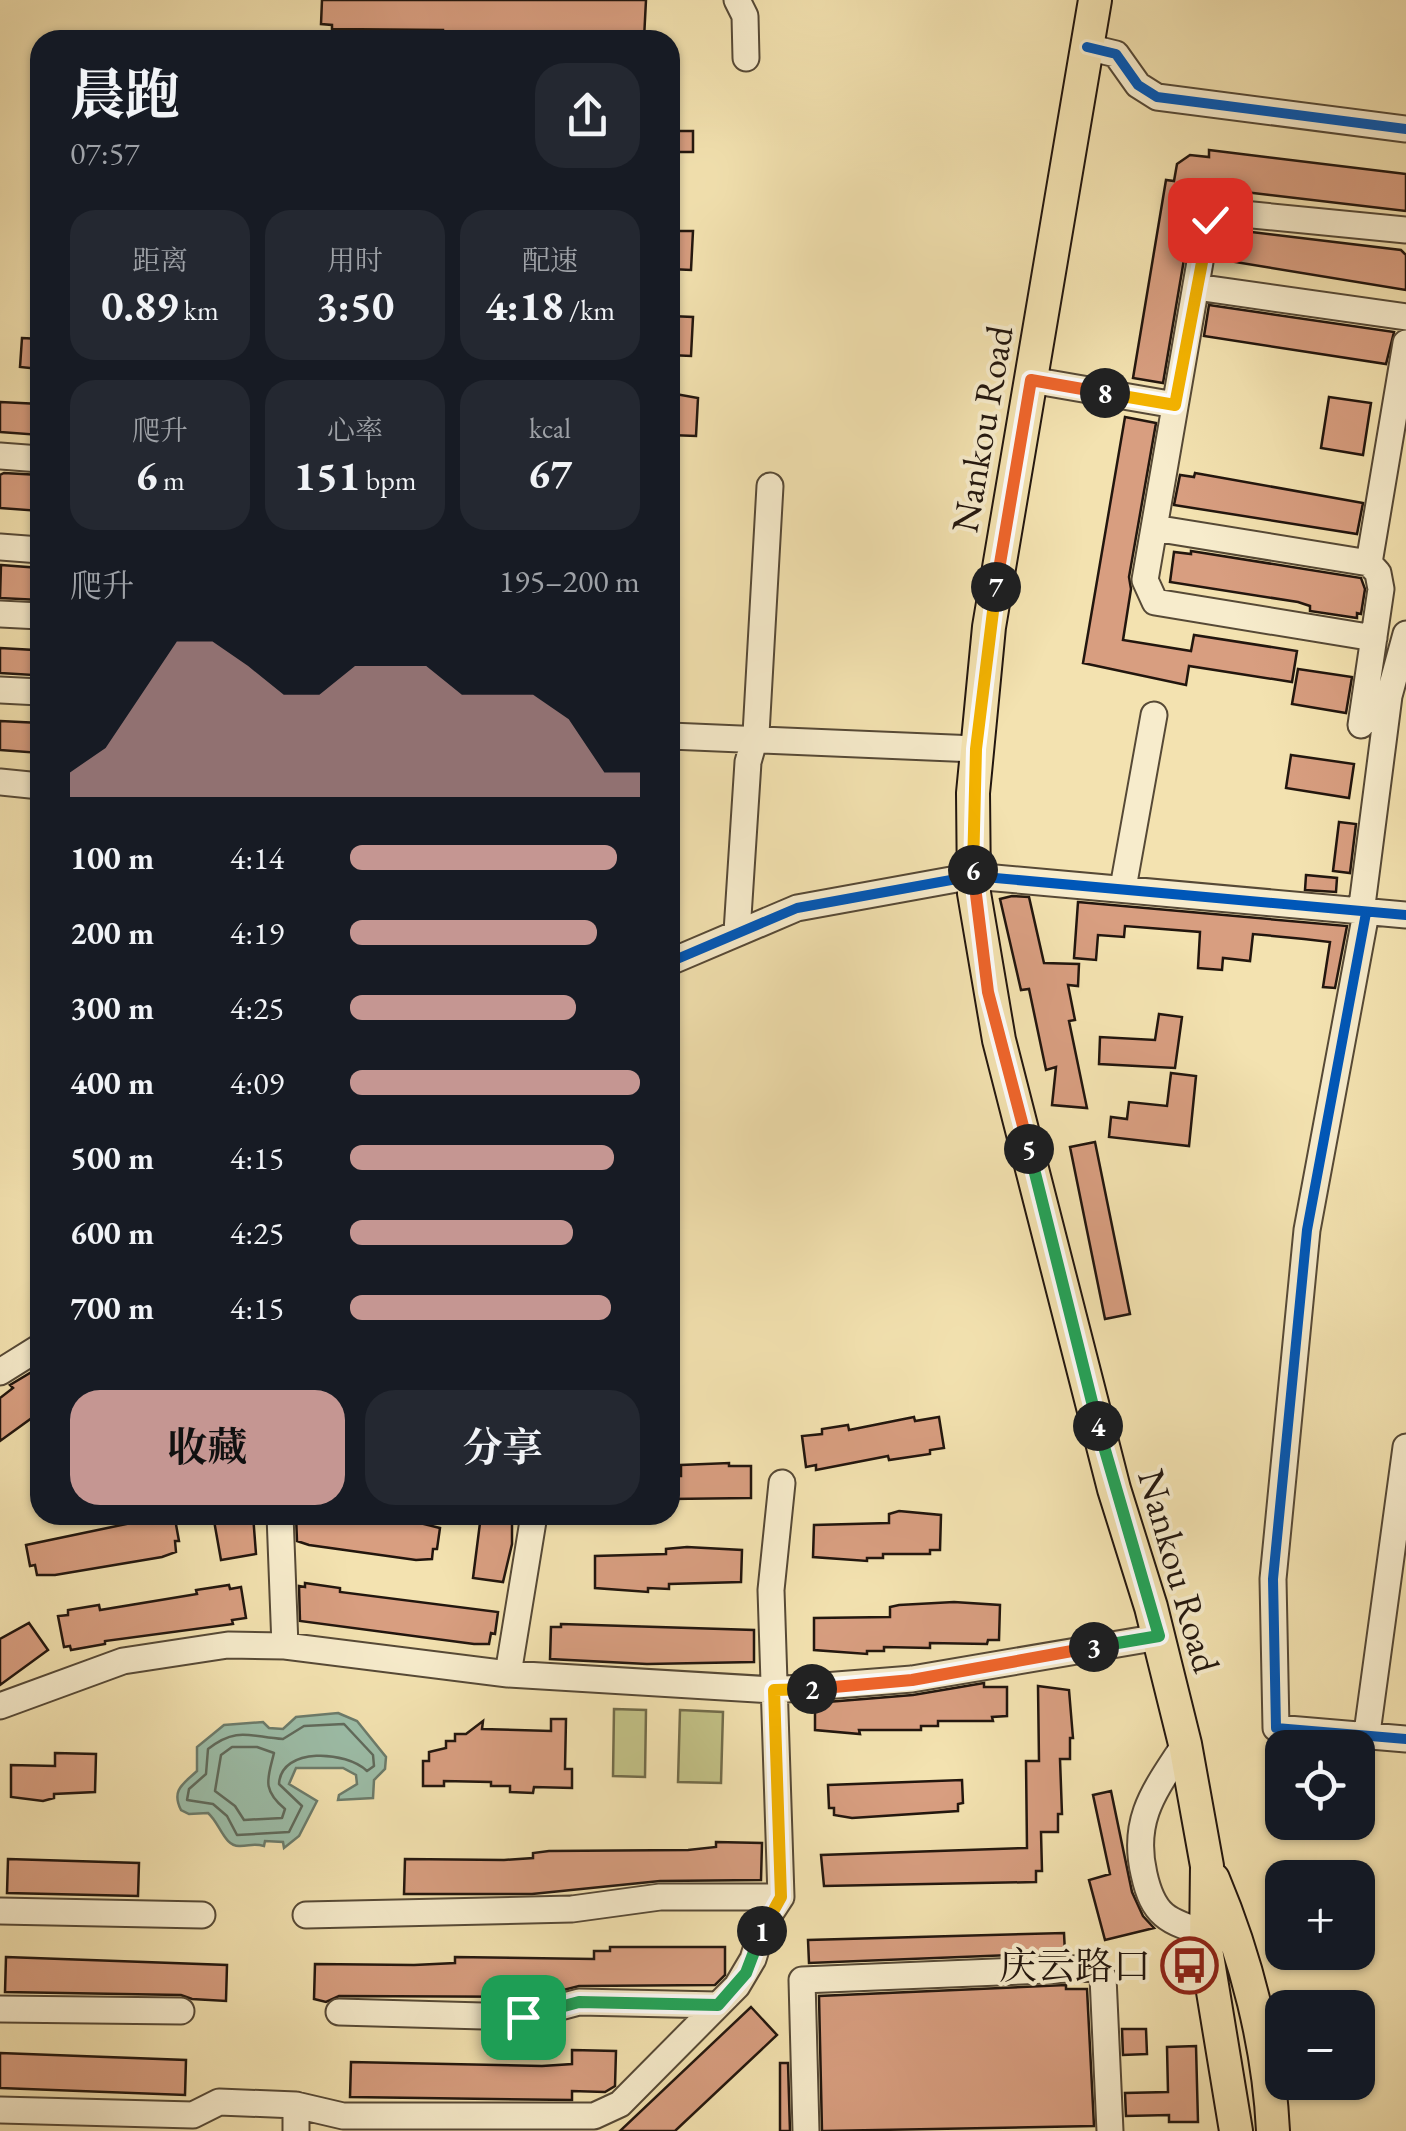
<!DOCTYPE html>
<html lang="zh">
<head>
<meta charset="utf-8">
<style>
  body { margin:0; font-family:"EB Garamond","Noto Serif SC",serif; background:#242831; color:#f1f3f6; height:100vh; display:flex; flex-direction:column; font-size:38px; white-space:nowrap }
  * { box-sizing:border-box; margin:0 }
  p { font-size:32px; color:#9ea1a6 }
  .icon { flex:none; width:55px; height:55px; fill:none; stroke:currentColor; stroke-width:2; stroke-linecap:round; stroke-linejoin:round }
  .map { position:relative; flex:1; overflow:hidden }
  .details { position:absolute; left:30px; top:30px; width:650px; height:1495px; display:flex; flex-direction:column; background:#171b24; border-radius:30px; box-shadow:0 2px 8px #0004 }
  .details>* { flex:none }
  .buttons { position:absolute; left:1265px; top:1730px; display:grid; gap:20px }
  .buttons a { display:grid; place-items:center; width:110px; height:110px; border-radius:20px; background:#171b24; box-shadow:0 2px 8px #0004; font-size:50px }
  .pin { position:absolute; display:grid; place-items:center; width:85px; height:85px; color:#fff; margin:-42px; border-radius:20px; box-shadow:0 5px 15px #0006 }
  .km { position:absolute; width:50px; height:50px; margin:-25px; border-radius:50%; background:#222; color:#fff; font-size:28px; line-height:50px; text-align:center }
  .round { display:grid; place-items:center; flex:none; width:105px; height:105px; border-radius:30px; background:#242831 }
  .head { display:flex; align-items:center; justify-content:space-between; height:170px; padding:0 40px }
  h1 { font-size:55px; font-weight:700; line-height:75px }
  .figures { display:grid; grid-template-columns:repeat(3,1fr); gap:15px; height:170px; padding:10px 40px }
  .figures div { display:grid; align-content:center; border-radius:25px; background:#242831; text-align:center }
  .figures b { font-size:42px; font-weight:700 }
  .figures small { font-size:28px; font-weight:400 }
  .figures p { font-size:28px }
  .chart { height:280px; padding:20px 40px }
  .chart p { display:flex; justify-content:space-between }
  .chart svg { width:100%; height:180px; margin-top:10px; fill:#c59692; opacity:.7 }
  .action { display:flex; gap:20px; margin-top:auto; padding:20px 40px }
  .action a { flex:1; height:115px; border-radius:30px; background:#c59692; color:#111; font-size:40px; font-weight:700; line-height:115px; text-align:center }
  .action a+a { background:#242831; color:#f1f3f6 }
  ul { padding:0 40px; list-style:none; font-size:32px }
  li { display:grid; grid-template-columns:160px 120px 1fr; align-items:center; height:75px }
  li i { height:25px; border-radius:12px; background:#c59692 }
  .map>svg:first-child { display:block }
  .green { fill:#c2c186; stroke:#726c4a; stroke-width:2.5 }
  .water { fill:#9cbea9; stroke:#6b7b6b; stroke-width:2.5 }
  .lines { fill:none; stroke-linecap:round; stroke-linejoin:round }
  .shore { stroke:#5f6a5c; stroke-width:2.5 }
  .building { fill:#d89e80; stroke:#22160e; stroke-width:2.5 }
  .minor-casing { stroke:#564936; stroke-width:29 }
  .major-casing { stroke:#22160e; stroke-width:36 }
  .minor { stroke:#f7eccc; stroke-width:25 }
  .major { stroke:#f3e2b0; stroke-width:32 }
  .cycleway-casing { stroke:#f7eccc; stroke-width:16 }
  .cycleway { stroke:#0057b8; stroke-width:10 }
  .split-1-casing { stroke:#fff; stroke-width:20 }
  .split-2-casing { stroke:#fff; stroke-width:20 }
  .split-3-casing { stroke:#fff; stroke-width:20 }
  .split-4-casing { stroke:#fff; stroke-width:20 }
  .split-5-casing { stroke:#fff; stroke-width:20 }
  .split-6-casing { stroke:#fff; stroke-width:20 }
  .split-7-casing { stroke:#fff; stroke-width:20 }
  .split-8-casing { stroke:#fff; stroke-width:20 }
  .split-9-casing { stroke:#fff; stroke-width:20 }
  .split-1 { stroke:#22a559; stroke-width:12 }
  .split-2 { stroke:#f5b400; stroke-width:12 }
  .split-3 { stroke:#f0652b; stroke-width:12 }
  .split-4 { stroke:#22a559; stroke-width:12 }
  .split-5 { stroke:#22a559; stroke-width:12 }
  .split-6 { stroke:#f0652b; stroke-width:12 }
  .split-7 { stroke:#f5b400; stroke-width:12 }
  .split-8 { stroke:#f0652b; stroke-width:12 }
  .split-9 { stroke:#f5b400; stroke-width:12 }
  .labels { text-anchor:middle; stroke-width:8; stroke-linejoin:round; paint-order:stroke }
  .street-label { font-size:38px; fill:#22160e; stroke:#f7eccc }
  .poi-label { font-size:38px; fill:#22160e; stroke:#f7eccc; text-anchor:end }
</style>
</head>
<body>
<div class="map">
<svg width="1406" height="2131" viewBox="0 0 1406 2131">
  <rect width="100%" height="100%" fill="#f3e2b0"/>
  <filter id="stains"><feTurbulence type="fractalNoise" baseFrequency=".002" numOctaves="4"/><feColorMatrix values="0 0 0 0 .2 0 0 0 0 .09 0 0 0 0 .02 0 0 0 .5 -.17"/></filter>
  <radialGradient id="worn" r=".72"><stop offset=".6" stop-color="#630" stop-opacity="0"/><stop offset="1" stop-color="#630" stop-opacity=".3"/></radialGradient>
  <path class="green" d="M614,1709l32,1 -1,67 -32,-1z
    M680,1710l43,2 -2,71 -43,-1z"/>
  <path class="water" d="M338,1713l19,8 29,36 -1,12 -11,11 -1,18 -35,2 1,-5 18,-11 -1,-9 -13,-7h-47l-7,16 28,17 -18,35 -15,12 -1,-6 -18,-1 -1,5c-11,-3 -14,0 -24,0 -16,1 -20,-23 -32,-33l-19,1 -8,-4c-10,-20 2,-26 16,-39v-24l27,-22 39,-3 6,6 14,1 13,-12z"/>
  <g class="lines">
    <path class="shore" d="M344,1724l29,31 1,11 -7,5c-20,-20 -86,-25 -88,13l23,22 -13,26 -52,3 -10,-19 -14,-12 -26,-4 2,-11 17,-15 2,-25c29,-23 43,-12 75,-10l21,-13z
      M232,1747h25l17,6c-6,25 -13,36 11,56l-3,9 -38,2 -9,-14 -20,-15 6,-36z"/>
  </g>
  <path class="building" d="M322,0h324l-2,39 -65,1 -56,-7 -1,5 -79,-4v-4l-111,-1v-4l-11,-1z
    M670,131h23v21h-23z
    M1209,150l197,24v37l-204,-24 -4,24 -9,19 -26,153 -30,-5 33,-198 8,1 3,-17 13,-9 19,2z
    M1227,229l174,21 5,5v35l-183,-30z
    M670,231h23l-2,39 -21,-1z
    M1209,305l185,27 -8,32 -182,-28z
    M670,316l23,1 -2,39 -21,-1z
    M22,338l18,1v30l-20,-2z
    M670,393l28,5 -2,38 -26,-1z
    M1329,397l42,6 -8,52 -42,-7z
    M0,402l40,2v31l-40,-3z
    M1125,417l31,6 -27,154 2,12 -8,51 68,11 3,-16 103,16 -5,31 -103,-16 -3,19 -103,-22z
    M4,473l36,2v36l-40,-3v-33z
    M1195,473l168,30 -6,31 -183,-29 6,-30 14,2z
    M1191,551l170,27 4,11 -4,25 -4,-1v5l-47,-7v-5l-12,-4 -128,-20 4,-30 17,2z
    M1,565l39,3v32l-40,-2z
    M0,648l34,2 -1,25 -33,-2z
    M1298,669l54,8 -6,36 -54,-9z
    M0,721l40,2v30l-40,-3z
    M1291,755l63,9 -5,34 -63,-10z
    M1339,822l17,2 -6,49 -17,-2z
    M1306,875l31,3 -1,14 -31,-2z
    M1012,896l17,1 15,66 35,1 -1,22 -10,-1 7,35 -6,1 18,87 -35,-3 4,-38 -10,3 -17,-81 -8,1 -21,-91z
    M1078,902l269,24 -12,62 -12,-1 7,-45 -26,-3 -51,-5 -3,27 -27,-3 -1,12 -24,-2 2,-36 -75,-6 -1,11 -26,-2 -2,25 -22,-2z
    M1159,1014l23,3 -7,51 -76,-4 1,-27 55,3z
    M1171,1073l25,3 -7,70 -80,-9 2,-20 16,2 2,-17 38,4z
    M1095,1142l35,172 -25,5 -35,-172z
    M35,1370l5,7v35l-40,29v-43l13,-10 -3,-3z
    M914,1417l1,4 24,-4 5,31 -14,2v4l-41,6 -1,-4 -72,14v-5l-10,2 -4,-31 20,-2v-5l26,-4 1,5z
    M729,1463v3h22v32l-81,1v-23h11v-11z
    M899,1511l42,4 -1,35h-10v4h-47v4h-16v3l-54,-4 1,-32 75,-2v-9z
    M213,1515h40l3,39 -35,6z
    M296,1515l124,8 20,5 -3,21h-4l-1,10 -16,1 -107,-15 -12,-4z
    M481,1515h31v29l-9,38 -30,-4z
    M175,1519l4,22h-4l1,11 -14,5 -107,18h-18l-2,-10 -5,1 -4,-21 105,-22z
    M687,1547l55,3 -1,32 -72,2v5l-21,-1v4l-53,-4v-32l71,-2v-5z
    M305,1583l35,5v4l158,20 -3,22 -4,-1 -2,11h-15l-174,-23 -1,-35 6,1z
    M229,1585l1,4 11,-2 5,31 -14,2 1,4 -128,17v3l-34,6 -1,-4 -6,1 -6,-31 10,-1v-5l31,-5 1,5 97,-16 -1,-4z
    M954,1602l46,3 -1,35h-11l-1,4 -57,-1v5l-46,-1v4h-17v3l-53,-4v-32l76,-1v-10l9,-2z
    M29,1623l19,27 -48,35v-46z
    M561,1624l193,6v32l-107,2 -97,-5 1,-32h10z
    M984,1683v4h23v29l-15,1 1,4h-55v5h-17v4h-62l1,4 -45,-4v-27l98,-8z
    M1038,1686l31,4 4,48h-3v21h-10l2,55h-4v18h-17l1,39h-6v11l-212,4 -3,-31 206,-7 -1,-87h13z
    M551,1719h15l-1,50h7v19l-38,-1 -1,6 -23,-1v-6h-19v-4l-47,-1v5h-21v-25h6v-9l17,-4v-7h9v-7h11l17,-13 -1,8 69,2z
    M55,1753l41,1 -1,38 -41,2v4l-11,3 -32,-4v-32l44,1z
    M962,1780l1,23 -5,1v7l-106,7 -18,-3v-7h-5l-1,-23z
    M1111,1791l21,101 11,24 11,12 -49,12 -16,-60 21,-6 -17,-79z
    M716,1842l46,1 -1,37 -101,1 -128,13h-128l1,-35 99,1 29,-2v-5l16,-2 139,-1 28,-3z
    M8,1859l131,4 -1,33 -131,-3z
    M1064,1933l1,20 -256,10 -1,-23z
    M610,1947h115v28l-10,10 -136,1 -43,11 -197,-1 -13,6 -12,-3 1,-35 99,1 41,-2v-6l139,2v-8h16z
    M6,1957l221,8 -1,36 -34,-2 -11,-4 -176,-3z
    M1066,1985v4h21l7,137 -272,5 -3,-135z
    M751,2007l26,28 -102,96h-55z
    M1122,2029h24l1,25 -24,1z
    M1196,2046l2,76h-29v-7l-43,1 -1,-23 43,-1 -1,-45z
    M572,2050l44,1 -1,35 -10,6 -33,-1v9l-222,-3 1,-35 191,4 30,-2z
    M0,2053l186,7 -1,35 -185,-7z
    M780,2063h8l2,68h-10z"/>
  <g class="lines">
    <defs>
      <path id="minor" d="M737,0l8,16 1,42
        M1087,47l29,7 22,31 19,12 249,32
        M1196,287l210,30
        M1031,380l144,25
        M0,456l40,3
        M1154,528l215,35
        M0,547l40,3
        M0,614l40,2
        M1374,638l-219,-36 -10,-22 60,-347 6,-13 11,-8 184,18
        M0,690l40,2
        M1361,725l20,-136 -3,-16 -9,-10 37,-220
        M670,736l306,13
        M0,782l40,4
        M1123,888l31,-173
        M1361,913l28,-217 17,-62
        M1366,913l-59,317 -34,349 3,149 130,11
        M737,932l11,-170 8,-28 14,-248
        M670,962l127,-54 176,-32 433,39
        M0,1372l40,-25
        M280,1515l5,131
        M508,1674l26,-159
        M0,1706l123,-45 105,-16 57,1 223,28 266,16 138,-11 247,-42
        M1367,1733l39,-286
        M1185,1744c-29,45 -54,74 -41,130 9,41 23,48 63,59
        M0,1911l202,4
        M306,1915l266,-6 88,-12h121
        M0,2009l181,2
        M339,2012l184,5 56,-15 139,3
        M0,2110l193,5 26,-13 77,3 47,11h251l26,-12 117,-118 16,-27 11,-36 17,-26 -10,-307 11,-107
        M296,2131v-26
        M806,2131l-4,-151 292,-12 9,9 7,154"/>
      <path id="major" d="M1095,0l-106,627 -16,166 1,100 25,147 115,449 37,118 34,137 22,122 -1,83 30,182
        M1213,1879c33,78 56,167 60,252"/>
    </defs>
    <use href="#minor" class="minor-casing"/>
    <use href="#major" class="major-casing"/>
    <use href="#minor" class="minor"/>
    <use href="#major" class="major"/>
    <defs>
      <path id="cycleway" d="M1087,47l29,7 22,31 19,12 249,32
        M1366,913l-59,317 -34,349 3,149 130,11
        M670,962l127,-54 176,-32 433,39"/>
    </defs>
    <use href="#cycleway" class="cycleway-casing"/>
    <use href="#cycleway" class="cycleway"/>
  </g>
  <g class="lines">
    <defs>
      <path id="split-1" d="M523,2017l56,-15 139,3 28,-32 16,-42"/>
      <path id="split-2" d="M762,1931l19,-34 -7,-207 38,-1"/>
      <path id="split-3" d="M812,1689l100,-9 182,-33"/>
      <path id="split-4" d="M1094,1647l65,-11 -61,-210"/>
      <path id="split-5" d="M1029,1149l69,277"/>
      <path id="split-6" d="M973,870l15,122 41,157"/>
      <path id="split-7" d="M973,870l3,-121 20,-162"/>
      <path id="split-8" d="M996,587l35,-207 74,13"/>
      <path id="split-9" d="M1105,393l70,12 35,-185"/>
    </defs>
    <use href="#split-1" class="split-1-casing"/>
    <use href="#split-2" class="split-2-casing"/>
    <use href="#split-3" class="split-3-casing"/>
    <use href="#split-4" class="split-4-casing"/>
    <use href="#split-5" class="split-5-casing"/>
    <use href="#split-6" class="split-6-casing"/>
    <use href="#split-7" class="split-7-casing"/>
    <use href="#split-8" class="split-8-casing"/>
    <use href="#split-9" class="split-9-casing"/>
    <use href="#split-1" class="split-1"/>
    <use href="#split-2" class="split-2"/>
    <use href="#split-3" class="split-3"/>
    <use href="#split-4" class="split-4"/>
    <use href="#split-5" class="split-5"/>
    <use href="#split-6" class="split-6"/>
    <use href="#split-7" class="split-7"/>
    <use href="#split-8" class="split-8"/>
    <use href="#split-9" class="split-9"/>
  </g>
  <defs>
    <symbol id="bus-ring" viewBox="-11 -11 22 22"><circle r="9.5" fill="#f7eccc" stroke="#8f2418" stroke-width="1.5"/><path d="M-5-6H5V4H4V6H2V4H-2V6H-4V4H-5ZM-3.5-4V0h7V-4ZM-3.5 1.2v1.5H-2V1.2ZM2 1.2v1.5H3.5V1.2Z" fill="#8f2418"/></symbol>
  </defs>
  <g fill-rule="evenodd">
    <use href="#bus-ring" x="1158" y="1934" width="63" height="63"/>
  </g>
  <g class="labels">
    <g class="street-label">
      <text transform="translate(982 429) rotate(-80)" y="13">Nankou Road</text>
      <text transform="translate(1179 1571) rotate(74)" y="13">Nankou Road</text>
    </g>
    <g class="poi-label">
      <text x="1151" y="1979">庆云路口</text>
    </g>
  </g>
  <rect width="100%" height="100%" filter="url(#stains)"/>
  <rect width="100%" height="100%" fill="url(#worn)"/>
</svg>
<div class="buttons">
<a><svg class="icon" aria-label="locate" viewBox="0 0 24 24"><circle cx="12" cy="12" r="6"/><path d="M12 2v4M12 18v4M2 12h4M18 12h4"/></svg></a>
<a>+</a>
<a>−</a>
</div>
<div class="pin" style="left:523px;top:2017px;background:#1e9e55"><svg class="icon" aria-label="arrive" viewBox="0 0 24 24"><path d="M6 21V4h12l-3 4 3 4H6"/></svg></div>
<div class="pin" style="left:1210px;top:220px;background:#d93025"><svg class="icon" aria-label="check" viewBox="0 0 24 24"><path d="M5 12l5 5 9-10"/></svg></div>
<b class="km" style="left:762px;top:1931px">1</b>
<b class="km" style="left:812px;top:1689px">2</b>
<b class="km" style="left:1094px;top:1647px">3</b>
<b class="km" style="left:1098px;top:1426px">4</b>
<b class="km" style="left:1029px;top:1149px">5</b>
<b class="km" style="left:973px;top:870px">6</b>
<b class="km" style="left:996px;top:587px">7</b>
<b class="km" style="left:1105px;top:393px">8</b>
<section class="details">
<div class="head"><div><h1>晨跑</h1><p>07:57</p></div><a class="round"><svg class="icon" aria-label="share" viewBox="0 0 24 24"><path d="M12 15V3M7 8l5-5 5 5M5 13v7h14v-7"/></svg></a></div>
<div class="figures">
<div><p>距离</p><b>0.89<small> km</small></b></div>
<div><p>用时</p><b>3:50</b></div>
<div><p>配速</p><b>4:18<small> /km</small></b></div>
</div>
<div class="figures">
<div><p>爬升</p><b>6<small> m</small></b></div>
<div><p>心率</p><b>151<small> bpm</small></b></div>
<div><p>kcal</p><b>67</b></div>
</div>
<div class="chart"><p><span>爬升</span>195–200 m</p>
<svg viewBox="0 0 160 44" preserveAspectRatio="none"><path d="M0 44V38L10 32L20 19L30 6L40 6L50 12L60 19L70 19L80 12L90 12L100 12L110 19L120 19L130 19L140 25L150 38L160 38V44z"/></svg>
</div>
<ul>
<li><b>100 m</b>4:14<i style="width:92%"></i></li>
<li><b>200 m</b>4:19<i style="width:85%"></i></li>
<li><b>300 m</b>4:25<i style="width:78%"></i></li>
<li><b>400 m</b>4:09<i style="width:100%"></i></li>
<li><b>500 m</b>4:15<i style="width:91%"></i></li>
<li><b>600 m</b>4:25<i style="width:77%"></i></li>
<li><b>700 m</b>4:15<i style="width:90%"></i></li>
</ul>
<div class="action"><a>收藏</a><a>分享</a></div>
</section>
</div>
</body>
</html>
